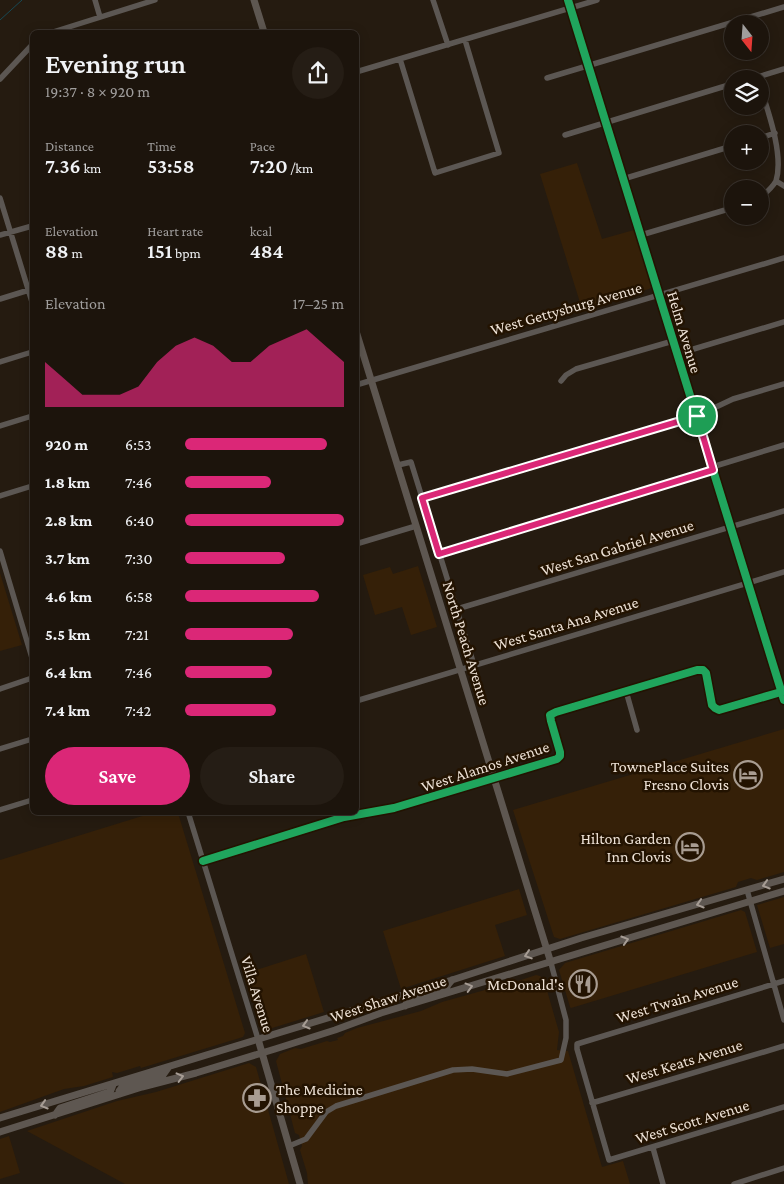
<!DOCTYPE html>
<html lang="en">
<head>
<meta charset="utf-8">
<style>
  body { margin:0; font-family:"Crimson Pro",serif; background:#251d15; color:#f1f3f6; height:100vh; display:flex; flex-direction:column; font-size:19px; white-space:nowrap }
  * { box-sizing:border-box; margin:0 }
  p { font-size:16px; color:#a09e9d }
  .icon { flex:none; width:28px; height:28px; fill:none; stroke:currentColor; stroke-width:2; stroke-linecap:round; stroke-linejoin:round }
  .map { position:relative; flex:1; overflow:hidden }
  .side { position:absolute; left:30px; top:30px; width:329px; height:785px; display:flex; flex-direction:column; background:#1c140c; border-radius:8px; box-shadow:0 2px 12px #0003,0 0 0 1px #3a332d }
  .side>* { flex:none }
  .needle { width:32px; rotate:163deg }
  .controls { position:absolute; left:724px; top:15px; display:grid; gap:10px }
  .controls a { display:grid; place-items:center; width:45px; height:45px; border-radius:50%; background:#1c140c; box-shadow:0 2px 12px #0003,0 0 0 1px #3a332d; font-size:25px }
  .pin { position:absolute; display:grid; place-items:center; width:42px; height:42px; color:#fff; margin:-21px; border:2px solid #fff; border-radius:50%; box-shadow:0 1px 5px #0007 }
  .round { display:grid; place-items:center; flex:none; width:52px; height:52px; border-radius:26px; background:#251d15 }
  .headline { display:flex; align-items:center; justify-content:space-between; height:85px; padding:0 15px }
  h1 { font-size:28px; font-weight:600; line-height:38px }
  .figures { display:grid; grid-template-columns:repeat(3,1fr); gap:8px; height:85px; padding:5px 15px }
  .figures div { display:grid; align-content:center }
  .figures b { font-size:21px; font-weight:600 }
  .figures small { font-size:14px; font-weight:400 }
  .figures p { font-size:14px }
  .chart { height:140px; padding:10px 15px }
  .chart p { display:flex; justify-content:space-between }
  .chart svg { width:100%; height:90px; margin-top:5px; fill:#db2777; opacity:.7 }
  .cta { display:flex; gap:10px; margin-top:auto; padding:10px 15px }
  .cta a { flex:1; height:58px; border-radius:30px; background:#db2777; color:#fff; font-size:20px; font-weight:600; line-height:58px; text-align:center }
  .cta a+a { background:#251d15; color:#f1f3f6 }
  ul { padding:0 15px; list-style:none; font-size:16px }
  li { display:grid; grid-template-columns:80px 60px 1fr; align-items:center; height:38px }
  li i { height:12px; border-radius:6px; background:#db2777 }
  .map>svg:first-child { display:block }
  .built { fill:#352008 }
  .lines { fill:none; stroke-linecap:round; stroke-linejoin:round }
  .stream { stroke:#184954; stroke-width:1 }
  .minor { stroke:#5c5753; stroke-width:5.5 }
  .major { stroke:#5e5751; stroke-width:7 }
  .cycleway-casing { stroke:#231301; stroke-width:11 }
  .cycleway { stroke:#20a55d; stroke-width:8 }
  .oneway { stroke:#a69c94 }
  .route-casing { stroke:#fff; stroke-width:10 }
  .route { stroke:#db2777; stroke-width:6 }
  .labels { text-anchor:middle; stroke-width:5; stroke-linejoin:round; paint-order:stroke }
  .street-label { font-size:16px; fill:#eee2d6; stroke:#231301 }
  .poi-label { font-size:16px; fill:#eee2d6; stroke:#231301; text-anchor:end }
</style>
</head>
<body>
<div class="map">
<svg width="784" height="1184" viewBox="0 0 784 1184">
  <rect width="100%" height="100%" fill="#251b10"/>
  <path class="built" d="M577,163l25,76 32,-9 18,57 -3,2 -67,20 -42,-135z
    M418,566l19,61 -26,8 -9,-28 -27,8 -12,-40 27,-8 3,7z
    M0,573l22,72 -22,6z
    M784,729v143l-27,8 -6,-2 -13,4 -2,5 -176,52 -6,-2 -41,-127z
    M152,813h26l67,220 -2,4 -102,31 -1,-2 -23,7 -5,-1 1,5 -29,9 -20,3 -64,23v-252z
    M519,889l8,26 -32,10 10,31 -104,33 -18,-58z
    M784,897v47l-14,4 -13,-43z
    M741,910l4,2 12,40 -186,56 -1,-1 -11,-37 6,-7z
    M306,954l18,58 -55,17 -5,-3 -17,-53z
    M536,975l4,1 4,4 15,52 -2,18 11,1 34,116 21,-6 7,23h-322l-1,-11 -7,-23 2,-4 -3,-11 -4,-2 -19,-72 4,-7 15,-6 6,1 26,-8 3,1 8,-2 -1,-2 6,-2 2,-3 12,-5 64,-17 21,-9 43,-12 20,-7 13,-2z
    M249,1063l7,4 33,117h-164l-98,-53 90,-30 39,-9z
    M9,1136l11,37 -20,6v-40z"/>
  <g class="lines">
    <path class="stream" d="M0,20l22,-20"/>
    <path class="minor" d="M95,0l5,17
      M433,0l15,45
      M568,0l216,700
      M53,32l102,-32
      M400,59l35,114 64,-20 -34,-113
      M356,72l241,-72
      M547,78l237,-71
      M0,79l32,-34
      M751,79l33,-10
      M760,86c8,25 24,69 16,95 -4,7 -10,12 -16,17
      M565,135l167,-51
      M760,138l15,-5
      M623,179l109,-33
      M776,181l8,5
      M0,198l32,104
      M0,235l32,-9
      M641,235l91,-27
      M0,299l29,-9
      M677,354l107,-32
      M0,362l32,-10
      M561,381l5,-6 10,-6 97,-28
      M356,385l428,-127
      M0,426l32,-10
      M398,465l13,-3 63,203
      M712,467l72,-22
      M0,496l32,-10
      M422,498l275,-82 36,-17 51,-15
      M356,544l60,-18
      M0,551l32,107
      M439,554l274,-84
      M457,609l327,-98
      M0,689l32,-11
      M626,691l11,39
      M356,701l428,-129
      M0,749l32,-10
      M0,810l32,-10
      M188,812l70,227
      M203,861l141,-44 50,-9 163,-49 3,-3v-4l-9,-31 -1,-6 6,-3 141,-42h6l3,3 6,32 3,3 4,2 62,-18
      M747,890l37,130
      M784,981l-207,63v5l32,111 175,-53
      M592,1103l192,-57
      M289,1146l17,-7 20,-27 10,-6 117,-36 19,-1 35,5 54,-14 5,-22v-18l-15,-57
      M653,1148l10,36
      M734,1184l50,-16"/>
    <path class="major" d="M254,0l10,32
      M356,331l195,632
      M405,1006c5,-16 30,-11 42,-19 0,-1 4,-6 5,-7
      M258,1039l42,145
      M120,1094l-1,-3 3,-4 41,-12 5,-7
      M55,1115l5,-7 49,-16 2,-2 2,-5
      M0,1118l452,-138 129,-42 203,-59
      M0,1132l142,-45 54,-14 79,-24 60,-19 46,-17 403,-122"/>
    <defs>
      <path id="cycleway" d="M568,0l216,700
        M203,861l141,-44 50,-9 163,-49 3,-3v-4l-9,-31 -1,-6 6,-3 141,-42h6l3,3 6,32 3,3 4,2 62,-18"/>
    </defs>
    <use href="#cycleway" class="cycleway-casing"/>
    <use href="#cycleway" class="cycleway"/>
  </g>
  <defs><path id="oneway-chevron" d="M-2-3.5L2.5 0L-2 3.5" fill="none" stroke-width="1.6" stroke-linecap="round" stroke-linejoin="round" transform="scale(1.25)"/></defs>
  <g class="oneway">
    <use href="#oneway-chevron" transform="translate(766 885) rotate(163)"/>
    <use href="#oneway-chevron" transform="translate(700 904) rotate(163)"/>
    <use href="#oneway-chevron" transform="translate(625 940) rotate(-17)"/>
    <use href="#oneway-chevron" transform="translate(528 955) rotate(162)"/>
    <use href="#oneway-chevron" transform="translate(469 987) rotate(-15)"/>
    <use href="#oneway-chevron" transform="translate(306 1025) rotate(163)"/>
    <use href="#oneway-chevron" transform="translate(180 1077) rotate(-14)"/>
    <use href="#oneway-chevron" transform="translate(44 1105) rotate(163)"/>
  </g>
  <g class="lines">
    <defs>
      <path id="route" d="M697,416l16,54 -274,84 -17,-56z"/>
    </defs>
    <use href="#route" class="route-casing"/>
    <use href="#route" class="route"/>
  </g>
  <defs>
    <symbol id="hotel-ring" viewBox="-11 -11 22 22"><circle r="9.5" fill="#231301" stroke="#a89c91" stroke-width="1.5"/><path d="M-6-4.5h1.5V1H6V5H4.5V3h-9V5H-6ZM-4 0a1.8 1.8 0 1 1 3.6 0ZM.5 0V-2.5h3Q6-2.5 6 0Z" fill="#a89c91"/></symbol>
    <symbol id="restaurant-ring" viewBox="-11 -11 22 22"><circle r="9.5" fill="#231301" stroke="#a89c91" stroke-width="1.5"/><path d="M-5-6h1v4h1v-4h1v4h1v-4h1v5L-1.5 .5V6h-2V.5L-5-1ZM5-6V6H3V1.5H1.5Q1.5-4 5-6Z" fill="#a89c91"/></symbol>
    <symbol id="pharmacy-ring" viewBox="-11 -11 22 22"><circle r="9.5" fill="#231301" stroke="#a89c91" stroke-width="1.5"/><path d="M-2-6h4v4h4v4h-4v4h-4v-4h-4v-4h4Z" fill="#a89c91"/></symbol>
  </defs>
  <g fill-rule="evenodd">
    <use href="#hotel-ring" x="732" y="759" width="32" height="32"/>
    <use href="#hotel-ring" x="674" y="831" width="32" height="32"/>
    <use href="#restaurant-ring" x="567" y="968" width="32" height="32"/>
    <use href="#pharmacy-ring" x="241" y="1082" width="32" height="32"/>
  </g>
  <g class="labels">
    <g class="street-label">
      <text transform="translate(566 308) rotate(-16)" y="6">West Gettysburg Avenue</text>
      <text transform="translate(685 332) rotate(73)" y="6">Helm Avenue</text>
      <text transform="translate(617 547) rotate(-17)" y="6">West San Gabriel Avenue</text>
      <text transform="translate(566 623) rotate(-17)" y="6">West Santa Ana Avenue</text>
      <text transform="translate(467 643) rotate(73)" y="6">North Peach Avenue</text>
      <text transform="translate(485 766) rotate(-18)" y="6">West Alamos Avenue</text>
      <text transform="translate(258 994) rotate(73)" y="6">Villa Avenue</text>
      <text transform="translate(388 998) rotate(-18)" y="6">West Shaw Avenue</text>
      <text transform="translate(677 999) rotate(-17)" y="6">West Twain Avenue</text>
      <text transform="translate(684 1061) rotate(-17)" y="6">West Keats Avenue</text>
      <text transform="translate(692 1121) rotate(-17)" y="6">West Scott Avenue</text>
    </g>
    <g class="poi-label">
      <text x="729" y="772">TownePlace Suites<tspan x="729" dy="18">Fresno Clovis</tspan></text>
      <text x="671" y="844">Hilton Garden<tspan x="671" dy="18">Inn Clovis</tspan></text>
      <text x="564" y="990">McDonald's</text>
      <text x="276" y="1095" text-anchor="start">The Medicine<tspan x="276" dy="18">Shoppe</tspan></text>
    </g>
  </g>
</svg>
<div class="controls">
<a><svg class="needle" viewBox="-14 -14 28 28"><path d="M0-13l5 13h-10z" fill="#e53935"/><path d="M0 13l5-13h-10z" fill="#a09e9d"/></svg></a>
<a><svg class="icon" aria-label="layers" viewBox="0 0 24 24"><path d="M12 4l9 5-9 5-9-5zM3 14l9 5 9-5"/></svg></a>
<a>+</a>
<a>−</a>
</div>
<div class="pin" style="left:697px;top:416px;background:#1e9e55"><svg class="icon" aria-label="arrive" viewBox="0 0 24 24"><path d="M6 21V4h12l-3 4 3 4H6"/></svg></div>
<section class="side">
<div class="headline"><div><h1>Evening run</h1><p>19:37 · 8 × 920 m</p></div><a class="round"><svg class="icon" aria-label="share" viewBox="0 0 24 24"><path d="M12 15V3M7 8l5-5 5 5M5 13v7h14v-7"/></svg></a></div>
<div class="figures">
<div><p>Distance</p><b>7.36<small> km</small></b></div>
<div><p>Time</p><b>53:58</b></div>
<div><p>Pace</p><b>7:20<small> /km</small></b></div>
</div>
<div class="figures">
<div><p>Elevation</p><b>88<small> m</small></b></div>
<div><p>Heart rate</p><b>151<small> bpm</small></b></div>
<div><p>kcal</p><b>484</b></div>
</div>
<div class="chart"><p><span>Elevation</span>17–25 m</p>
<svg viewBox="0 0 160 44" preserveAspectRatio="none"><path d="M0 44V22L10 30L20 38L30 38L40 38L50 34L60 22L70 14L80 10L90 14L100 22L110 22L120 14L130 10L140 6L150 14L160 22V44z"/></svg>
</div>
<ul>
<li><b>920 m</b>6:53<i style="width:89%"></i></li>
<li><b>1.8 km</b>7:46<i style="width:54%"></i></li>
<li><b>2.8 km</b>6:40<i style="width:100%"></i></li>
<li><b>3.7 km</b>7:30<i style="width:63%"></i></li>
<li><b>4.6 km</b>6:58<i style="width:84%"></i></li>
<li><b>5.5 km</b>7:21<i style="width:68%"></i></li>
<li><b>6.4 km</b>7:46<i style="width:55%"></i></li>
<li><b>7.4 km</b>7:42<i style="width:57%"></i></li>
</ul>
<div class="cta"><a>Save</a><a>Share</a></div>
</section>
</div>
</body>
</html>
